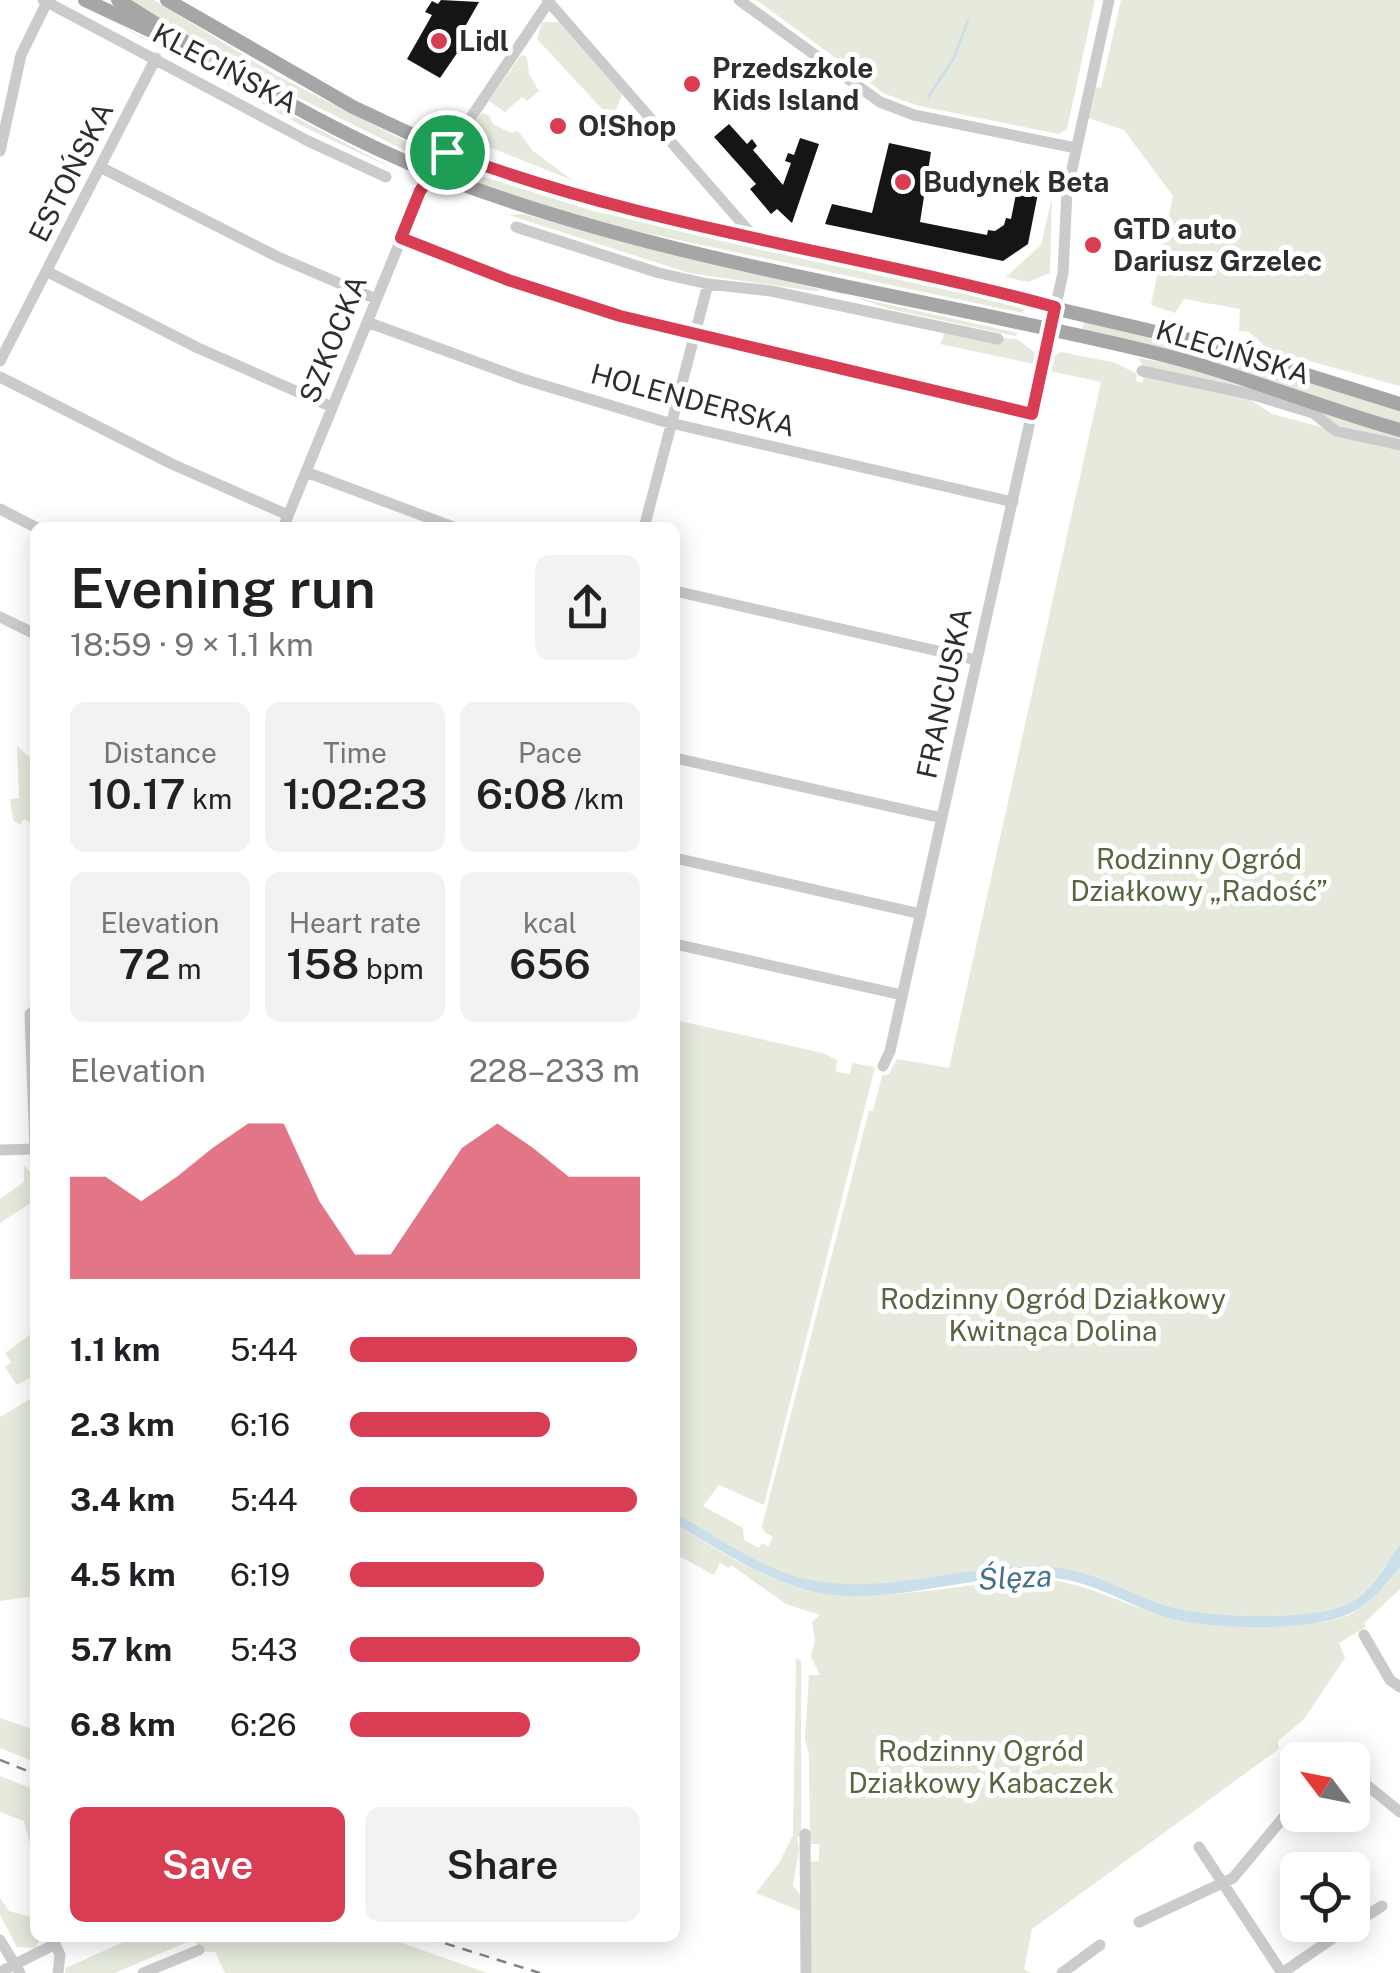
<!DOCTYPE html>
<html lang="en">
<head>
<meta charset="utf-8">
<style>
  body { margin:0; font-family:"Public Sans",sans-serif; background:#f2f2f2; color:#202124; height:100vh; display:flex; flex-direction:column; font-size:38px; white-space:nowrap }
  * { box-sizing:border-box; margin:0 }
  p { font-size:32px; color:#757577 }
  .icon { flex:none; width:55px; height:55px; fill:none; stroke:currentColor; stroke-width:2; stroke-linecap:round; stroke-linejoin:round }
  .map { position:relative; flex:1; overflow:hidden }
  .side { position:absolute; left:30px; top:522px; width:650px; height:1420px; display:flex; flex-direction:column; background:#fff; border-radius:15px; box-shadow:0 5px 25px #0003 }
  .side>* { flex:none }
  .needle { width:65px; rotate:302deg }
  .fabs { position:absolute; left:1280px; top:1742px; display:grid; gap:20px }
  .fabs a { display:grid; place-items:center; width:90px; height:90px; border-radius:15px; background:#fff; box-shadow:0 5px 25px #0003; font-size:50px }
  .pin { position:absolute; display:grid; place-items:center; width:85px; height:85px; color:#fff; margin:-42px; border:5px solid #fff; border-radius:50%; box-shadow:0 2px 10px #0007 }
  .round { display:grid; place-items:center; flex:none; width:105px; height:105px; border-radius:15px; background:#f2f2f2 }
  .headline { display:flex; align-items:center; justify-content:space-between; height:170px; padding:0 40px }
  h1 { font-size:55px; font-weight:600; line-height:75px }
  .figures { display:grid; grid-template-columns:repeat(3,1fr); gap:15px; height:170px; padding:10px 40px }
  .figures div { display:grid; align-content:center; border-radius:15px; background:#f2f2f2; text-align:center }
  .figures b { font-size:42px; font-weight:600 }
  .figures small { font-size:28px; font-weight:400 }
  .figures p { font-size:28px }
  .chart { height:280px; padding:20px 40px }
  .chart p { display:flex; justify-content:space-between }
  .chart svg { width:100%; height:180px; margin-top:10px; fill:#d83d54; opacity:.7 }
  .button { display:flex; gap:20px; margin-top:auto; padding:20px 40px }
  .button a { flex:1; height:115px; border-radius:15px; background:#d83d54; color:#fff; font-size:40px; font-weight:600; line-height:115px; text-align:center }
  .button a+a { background:#f2f2f2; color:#202124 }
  ul { padding:0 40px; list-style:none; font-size:32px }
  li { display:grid; grid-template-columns:160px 120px 1fr; align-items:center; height:75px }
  li i { height:25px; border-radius:12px; background:#d83d54 }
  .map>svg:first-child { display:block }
  .green { fill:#e5eadd }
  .water { fill:#cadfe9 }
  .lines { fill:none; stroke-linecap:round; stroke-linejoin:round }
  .stream { stroke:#cadfe9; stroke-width:2.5 }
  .building { fill:#151515 }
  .minor { stroke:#cbcbcb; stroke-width:11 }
  .major { stroke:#a6a6a6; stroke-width:14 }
  .rail { stroke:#838383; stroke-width:2.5; stroke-dasharray:10 8; stroke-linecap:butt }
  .route-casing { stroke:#fff; stroke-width:20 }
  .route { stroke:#d83d54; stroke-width:12 }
  .poi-dot { fill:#d83d54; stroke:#fff; stroke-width:4 }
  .labels { text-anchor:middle; stroke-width:10; stroke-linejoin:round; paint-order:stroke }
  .poi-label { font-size:28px; font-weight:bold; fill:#2e2e2e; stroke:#fff; text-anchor:start }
  .street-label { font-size:28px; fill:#2e2e2e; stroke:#fff }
  .park-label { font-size:28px; fill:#54673f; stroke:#fff }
  .water-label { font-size:30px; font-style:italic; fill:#42738a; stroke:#fff }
</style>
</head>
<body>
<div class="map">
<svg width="1400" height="1973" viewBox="0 0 1400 1973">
  <rect width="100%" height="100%" fill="#fff"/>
  <path class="green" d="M128,0h26l122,75 133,68 -3,8 -167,-83z
    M756,0h339l-28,129 -8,5 -140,-28 -34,-12z
    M1121,0h279v386l-131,-36 -20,-18 -10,-1 1,-22 -56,-10 -9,14 -24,-8 22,-109 -49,-66 -36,-12 7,-31 6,1z
    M95,12l303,159 -94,-44z
    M542,22h17l63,72 -6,16 -14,-1 -65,-70z
    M521,55l6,2 2,17 10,17 -12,10 -5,-4 -17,15 -16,-11z
    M481,113l8,2 4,9 18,9 7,-2 15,20 39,29 -95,-38 -8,-9z
    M472,173l121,38 432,94 -2,8 -420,-89 -135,-43z
    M1052,197l-2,76 -22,9 -22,-5 35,-32z
    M459,199l49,16 15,-1c163,46 330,83 495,119l-3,3 -125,-27 -60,-20 -17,2 -124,-18z
    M1084,322l182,45 134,42v14l-318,-93z
    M945,333l72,6 20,15 -3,10 -94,-20z
    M1061,352l55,11 21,11 -1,7 6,2 2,-7 107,24 21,14 128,34v1096c-14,20 -26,43 -47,57 -34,22 -155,17 -194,3 -33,-12 -64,-32 -99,-36 -85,-10 -172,31 -257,11 -45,-11 -88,-44 -128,-66v-493l148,33 14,7 -1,12 14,2 2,-11 23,4 -111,438 -45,-20 -16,21 40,22 1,12 15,8 3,-5 6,4 5,-10 -9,-5 -2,-6 107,-415h4l9,-35 7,-2 8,-15 52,9 152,-686 -51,-11 4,-15z
    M1138,358l34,6 228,71v5l-65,-15 -191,-58z
    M17,746l18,16v63l-11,-6 -4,6 -7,-5 -3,-21 9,-1z
    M24,1165l6,7 5,-3v31l-35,23v-24l24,-17z
    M31,1334l4,5v36l-18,10 -12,-18 6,-5 -6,-9z
    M35,1396v200l-35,5v-184z
    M675,1524c42,26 90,57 139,67 60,13 154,-7 217,-13 51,2 90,26 138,40 38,11 147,13 182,-4 20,-11 35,-29 49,-48v23l-36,34 2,4 -27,16 6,15 -41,61 -26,22 1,8 -247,180 -8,40 7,4h-222l-2,-111 12,-1v-17h-9l-1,-89 -4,-16 4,-64h11l-9,-18 4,-17 -3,-18 8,-7 -34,-11 -55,-39 -2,3 -9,-5 -6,12 -39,-21z
    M796,1658l5,3v175l-4,1 2,13 -6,35 8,11v15l-45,-18 23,-30 14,-28z
    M0,1718l35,12v32l-35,-14z
    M0,1776l35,14v73l-11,-42 -24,-9z
    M0,1898l9,13 26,7v20h6l-6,10 -18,-1 -17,-32z
    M132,1938h256l99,35h-262l-10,-21h-14l-7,-13 -79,34h-50l1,-5z"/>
  <path class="water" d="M675,1513c42,23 88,58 136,67 82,17 166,-22 249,-12 35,4 67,24 100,36 38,14 159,19 193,-3 22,-14 33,-37 47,-57v22c-14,19 -28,37 -49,47 -40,20 -147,17 -189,3 -36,-12 -69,-34 -107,-38 -74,-7 -148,24 -221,17 -58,-6 -110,-43 -159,-71z"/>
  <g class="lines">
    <path class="stream" d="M928,97l26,-39 14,-38"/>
  </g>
  <path class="building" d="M441,0l38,2 -21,37 6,4 -24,35 -33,-19 25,-44 -7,-3 7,-11 6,3z
    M729,124l18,20 5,-5 5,7 -4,4 30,35 8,-22 -6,-2 3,-8 6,2 6,-17 19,6 -27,79 -15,-14 -6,5 -21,-25 6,-5 -42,-47z
    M889,143l42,9 -11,70 25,5 42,8 1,-5 7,1 9,-6 2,-7 5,1 10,-50 21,4 -14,71 -25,17 -178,-37 7,-20 40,9z"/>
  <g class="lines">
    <path class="minor" d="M43,0l265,141 78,36
      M547,0l207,237
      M739,0l141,102 34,13 162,33
      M0,151l21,-96 26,-53
      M102,168l176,89 98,42
      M516,227l143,46 49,11 63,7 227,48
      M401,238l107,42 112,36 412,98
      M48,272l150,76 134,59
      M367,322l156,57 139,42 351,81
      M0,361l156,-303
      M1142,371l112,24 59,18 23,18 64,14
      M0,377l172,87 116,51
      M306,472l150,56
      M0,509l37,19
      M283,528l137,-335 130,-193
      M644,528l64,-244
      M675,591l302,69
      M0,617l35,17
      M675,758l267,60
      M675,858l246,56
      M675,944l227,51
      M883,1066l7,-15 173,-778 4,-81 42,-192
      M0,1150l35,-1 -5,-135 5,-4
      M1364,1635l26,45 10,7
      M1331,1760l9,-10 10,10
      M1352,1773l48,39
      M805,1834l1,139
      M1199,1847l83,126
      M1139,1922l94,-44 65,-78
      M1352,1925l30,-19
      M0,1940l20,33
      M0,1972l55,-28 5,11 -2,18
      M143,1973l56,-23
      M1062,1973l38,-28
      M1282,1973l70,-48"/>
    <path class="major" d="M85,0l79,37
      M118,0c111,70 222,140 346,185 222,81 461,112 691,168 83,20 162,54 245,77
      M167,0l186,107 94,44 108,40 656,154 189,59"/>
    <path class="rail" d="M0,1760l35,14
      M428,1938l112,35"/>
  </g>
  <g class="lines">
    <defs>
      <path id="route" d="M447,152c196,75 406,100 608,155l-23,107 -412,-98 -112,-36 -107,-42 19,-47z"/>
    </defs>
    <use href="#route" class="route-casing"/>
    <use href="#route" class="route"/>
  </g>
  <g class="poi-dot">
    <circle cx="439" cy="41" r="10"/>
    <circle cx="692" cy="84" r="10"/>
    <circle cx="558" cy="126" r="10"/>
    <circle cx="903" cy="182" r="10"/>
    <circle cx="1093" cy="245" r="10"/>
  </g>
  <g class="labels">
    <g class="poi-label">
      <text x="459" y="51">Lidl</text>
      <text x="712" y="78">Przedszkole<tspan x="712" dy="32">Kids Island</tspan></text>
      <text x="578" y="136">O!Shop</text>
      <text x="923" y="192">Budynek Beta</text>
      <text x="1113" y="239">GTD auto<tspan x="1113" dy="32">Dariusz Grzelec</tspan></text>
    </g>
    <g class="street-label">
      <text transform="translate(225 68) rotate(28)" y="10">KLECIŃSKA</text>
      <text transform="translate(71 172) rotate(-63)" y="10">ESTOŃSKA</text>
      <text transform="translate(333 339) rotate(-68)" y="10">SZKOCKA</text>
      <text transform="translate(1233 352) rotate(17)" y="10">KLECIŃSKA</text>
      <text transform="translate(693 400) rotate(15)" y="10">HOLENDERSKA</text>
      <text transform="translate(944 693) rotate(-78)" y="10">FRANCUSKA</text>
    </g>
    <g class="park-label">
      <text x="1199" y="869">Rodzinny Ogród<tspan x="1199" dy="32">Działkowy „Radość”</tspan></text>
      <text x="1053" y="1309">Rodzinny Ogród Działkowy<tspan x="1053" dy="32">Kwitnąca Dolina</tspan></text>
      <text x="981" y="1761">Rodzinny Ogród<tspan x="981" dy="32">Działkowy Kabaczek</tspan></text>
    </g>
    <g class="water-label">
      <text transform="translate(1015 1578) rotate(-3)" y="10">Ślęza</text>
    </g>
  </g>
</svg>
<div class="fabs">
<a><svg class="needle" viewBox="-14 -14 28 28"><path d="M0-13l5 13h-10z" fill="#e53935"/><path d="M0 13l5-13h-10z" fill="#757577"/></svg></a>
<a><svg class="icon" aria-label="locate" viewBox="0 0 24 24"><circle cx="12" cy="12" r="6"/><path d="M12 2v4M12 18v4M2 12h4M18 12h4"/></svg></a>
</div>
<div class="pin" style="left:447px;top:152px;background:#1e9e55"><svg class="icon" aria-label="arrive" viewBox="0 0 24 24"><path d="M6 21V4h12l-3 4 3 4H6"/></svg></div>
<section class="side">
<div class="headline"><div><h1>Evening run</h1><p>18:59 · 9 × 1.1 km</p></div><a class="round"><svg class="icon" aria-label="share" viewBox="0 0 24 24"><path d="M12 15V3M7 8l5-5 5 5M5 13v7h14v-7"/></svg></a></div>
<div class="figures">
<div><p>Distance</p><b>10.17<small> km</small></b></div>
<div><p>Time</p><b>1:02:23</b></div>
<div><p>Pace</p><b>6:08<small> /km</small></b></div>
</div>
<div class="figures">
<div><p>Elevation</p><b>72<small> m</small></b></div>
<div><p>Heart rate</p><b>158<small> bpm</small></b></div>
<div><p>kcal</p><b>656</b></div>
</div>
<div class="chart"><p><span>Elevation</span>228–233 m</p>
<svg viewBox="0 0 160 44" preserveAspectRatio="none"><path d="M0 44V19L10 19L20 25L30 19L40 12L50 6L60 6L70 25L80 38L90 38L100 25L110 12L120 6L130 12L140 19L150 19L160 19V44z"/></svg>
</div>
<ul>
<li><b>1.1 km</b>5:44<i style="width:99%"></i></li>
<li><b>2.3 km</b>6:16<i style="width:69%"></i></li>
<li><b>3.4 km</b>5:44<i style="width:99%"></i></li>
<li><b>4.5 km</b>6:19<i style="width:67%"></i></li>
<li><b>5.7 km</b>5:43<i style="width:100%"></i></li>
<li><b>6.8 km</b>6:26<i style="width:62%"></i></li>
</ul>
<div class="button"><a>Save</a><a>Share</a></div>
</section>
</div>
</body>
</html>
